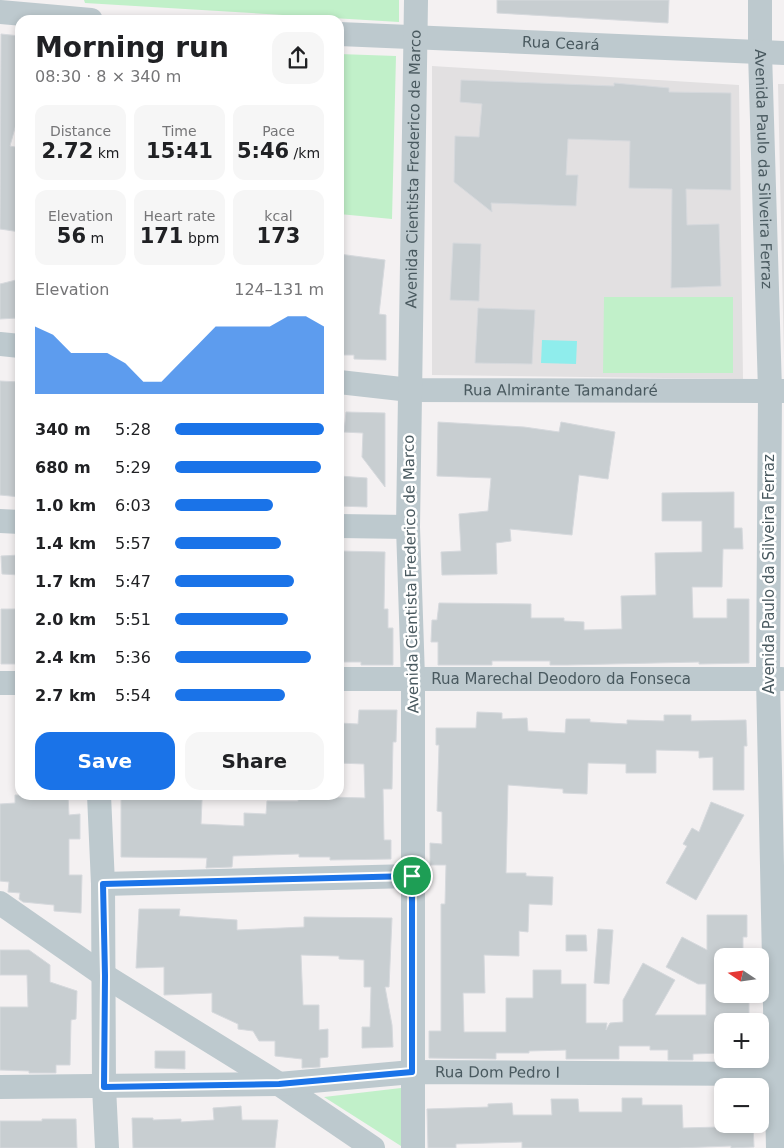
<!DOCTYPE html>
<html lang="en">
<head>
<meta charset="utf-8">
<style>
  body { margin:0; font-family:"DejaVu Sans",sans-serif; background:#f6f6f6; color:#202124; height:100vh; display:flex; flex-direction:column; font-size:19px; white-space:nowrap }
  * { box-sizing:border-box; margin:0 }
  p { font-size:16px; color:#757577 }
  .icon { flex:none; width:28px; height:28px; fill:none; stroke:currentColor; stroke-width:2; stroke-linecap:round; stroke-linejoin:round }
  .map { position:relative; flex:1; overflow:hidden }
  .drawer { position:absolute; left:15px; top:15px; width:329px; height:785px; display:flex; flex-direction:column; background:#fff; border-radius:15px; box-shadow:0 2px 8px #0003 }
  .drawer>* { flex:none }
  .needle { width:32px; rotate:283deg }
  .controls { position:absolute; left:714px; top:948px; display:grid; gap:10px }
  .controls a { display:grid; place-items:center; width:55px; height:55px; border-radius:10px; background:#fff; box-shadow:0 2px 8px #0003; font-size:25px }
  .pin { position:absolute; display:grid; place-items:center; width:42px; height:42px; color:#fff; margin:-21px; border:2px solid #fff; border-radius:50%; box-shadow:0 1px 5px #0007 }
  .round { display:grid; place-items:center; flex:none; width:52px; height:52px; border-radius:15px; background:#f6f6f6 }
  .summary { display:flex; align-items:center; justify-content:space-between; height:85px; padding:0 20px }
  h1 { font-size:28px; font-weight:700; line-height:38px }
  .stats { display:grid; grid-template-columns:repeat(3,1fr); gap:8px; height:85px; padding:5px 20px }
  .stats div { display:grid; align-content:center; border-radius:12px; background:#f6f6f6; text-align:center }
  .stats b { font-size:21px; font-weight:700 }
  .stats small { font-size:14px; font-weight:400 }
  .stats p { font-size:14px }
  .chart { height:140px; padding:10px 20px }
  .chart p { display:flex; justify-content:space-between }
  .chart svg { width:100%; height:90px; margin-top:5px; fill:#1a73e8; opacity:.7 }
  .cta { display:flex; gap:10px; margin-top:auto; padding:10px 20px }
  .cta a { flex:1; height:58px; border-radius:15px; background:#1a73e8; color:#fff; font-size:20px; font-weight:700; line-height:58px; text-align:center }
  .cta a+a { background:#f6f6f6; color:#202124 }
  ul { padding:0 20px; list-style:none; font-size:16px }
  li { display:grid; grid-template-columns:80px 60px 1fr; align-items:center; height:38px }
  li i { height:12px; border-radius:6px; background:#1a73e8 }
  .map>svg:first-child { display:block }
  .education { fill:#e2e0e1 }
  .green { fill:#c1f0c9 }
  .water { fill:#8fedec }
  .building { fill:#c8ced1; stroke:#d6d9dd }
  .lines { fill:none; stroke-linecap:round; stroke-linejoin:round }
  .street { stroke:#bdc9ce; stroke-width:24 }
  .route-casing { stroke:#fff; stroke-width:10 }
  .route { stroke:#1a73e8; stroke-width:6 }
  .labels { text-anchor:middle; stroke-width:5; stroke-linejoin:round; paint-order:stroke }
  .street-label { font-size:15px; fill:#49595f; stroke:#fff }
</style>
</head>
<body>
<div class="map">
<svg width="784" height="1148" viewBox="0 0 784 1148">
  <rect width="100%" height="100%" fill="#f4f1f2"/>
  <path class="education" d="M432,66l307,19 4,294 -311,-4z
    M778,84h6v275z"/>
  <path class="green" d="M84,0h315v22l-314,-19z
    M339,54l57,2 -4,163 -53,-5z
    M604,297h129v76h-130z
    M401,1088v58l-77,-49z"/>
  <path class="water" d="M542,340l35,1 -1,23 -35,-1z"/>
  <path class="building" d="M497,0h172l-1,23 -171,-10z
    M1,34l19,2v62l-4,18 2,1 -8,29 10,2v84l-20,-3z
    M461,80l153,6v-3l55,5v4l62,1v97l-45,-1 1,36 32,-1 2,62 -50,2 1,-99 -43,-1 1,-47 -62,-2 -2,36h12l-2,31 -85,-3 1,9 -38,-30 1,-46 24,1 3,-33 -22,-2z
    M453,243l28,1 -2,57 -29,-1z
    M339,254l46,6 -6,54 7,1v45l-32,-1v-4h-15z
    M16,280l2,38 -18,1v-35z
    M478,308l57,2 -3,54 -57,-1z
    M0,381l20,1v115l-20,-2z
    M346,412l39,1v74l-23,-30 1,-24 -19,-1z
    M438,422l86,5 35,5 2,-10 54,10 -7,47 -29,-4 -7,60 -62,-6 1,12 -15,2 1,31 -55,1 -1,-23 20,-1 -2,-37 29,-3 3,-33 -54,-2z
    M339,476l28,2v29l-28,-1z
    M734,492v36h8l1,21h-20l-1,38h-30l1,31h34v-19h22v64l-50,1v-2l-132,3h-17v-4h-58v4h-54v-23h-7l1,-22h5l2,-17 92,1v14h33v3l20,1v8l38,-1 -1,-33 35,-1 -1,-42 47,-1v-31h-40v-28z
    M339,551l46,1 -1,57h4v19h5v37h-32v-3h-22z
    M20,555v20l-18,-1 -1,-18z
    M1,609h19v55h-19z
    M359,710h38l-1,32h-3l-1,47h-9l1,51h7v19l-61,1v-3h-31v-3l-66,2 -1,11 -26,1 1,-10 -86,-1v-62h38v3l43,2 -1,24 43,2v-13l22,1 1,-13h31v-6h30v2l37,1 -1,-34 -25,-1v-40l19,1z
    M477,712l25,1v6l25,-1 1,13 37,2 1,-14h24v3l37,2v-4l37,1v-6h27v6l55,-1 1,26h-3v44h-31v-33l-14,1v-7l-43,-1v23h-30v-9l-38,-1 -1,31 -24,-1v-4l-55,-4 -2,88h20v3l27,1 -1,28 -23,-1 -1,28 -9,-1v25l-35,-1 1,38h-22l1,39h42v-34h27v-28h28v14h25v39h21l-1,7 4,-7 13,-1v-22l20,-37 32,17 -20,35h51v-31h-8l-32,-17 16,-30 25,13v-35h40v22h-4v19h-21v42l27,1v22h-27v32l-29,1v6h-25v-10h-18v-4h-31v13h-53v-9l-37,1v2h-33v6l-67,-1v-27h12v-127h4l1,-39h-16v-22l12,1v-32l-5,-1 2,-66h-3v-17h40z
    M15,795h53l1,20 11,-1v25h-11v36h13l-1,38 -27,-2v-6l-31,-3 -4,-3 1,-6 -12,-1 1,-10 -9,-1v-77l15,-1z
    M711,802l33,13 -48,85 -30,-17 21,-37 -4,-2 9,-16 7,4z
    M139,909h41l-1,7 58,4v10l67,-3v-10l88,1 -3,69h-4l7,38 1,22 -31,1v-21h8l1,-40h-7v-27l-25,-1v-3l-38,-1 2,50h16v25l9,-1v28l-8,1v9l-18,1v-9l-27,-3v-15h-16l-6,-10 -15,-2v-5l-26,-12v-19l-48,2v-28l-28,1z
    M598,929l15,1 -4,54 -15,-1z
    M566,935h20l1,16h-21z
    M0,950h29l21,15v17l27,9 -1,28 -5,1 -1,45h-14v8h-27v-2l-29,-1v-63h28l-1,-32h-27z
    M155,1051h30v18l-30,-1z
    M622,1098h20v7h40l1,23 36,-1v-3h34l1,23 -23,1v-2l-53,2h-156v-6l-66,2v4h-28l-1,-39 61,-2v-3l24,-1 1,12h39l-1,-16h27l1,13h43z
    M241,1106l1,14h36l-3,28h-142l-1,-30h21v2l28,-1v3l33,-2 -1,-12z
    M42,1119h34l1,29h-77v-27h42z"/>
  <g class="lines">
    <g class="street">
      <path id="s1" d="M760,0v52l10,339 -2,287 10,470"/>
      <path d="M0,12l91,8"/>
      <path id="s2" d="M339,34l445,19"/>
      <path d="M0,344l20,2"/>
      <path id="s3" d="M339,382l71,8 374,1"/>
      <path d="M0,521l20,1"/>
      <path d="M339,526l69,1"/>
      <path id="s4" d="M339,679h443"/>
      <path d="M0,683h20"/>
      <path d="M99,795l4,89 1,203 3,61"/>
      <path d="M103,884l309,-8"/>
      <path d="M0,903l105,73 174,108 94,64"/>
      <path id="s5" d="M0,1087l279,-3 133,-12 372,2"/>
      <path id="s6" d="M413,1148v-470l-5,-151 8,-527"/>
    </g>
  </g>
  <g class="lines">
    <defs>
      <path id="route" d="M412,876v196l-133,12 -175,3 1,-111 -2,-92z"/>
    </defs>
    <use href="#route" class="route-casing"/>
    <use href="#route" class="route"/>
  </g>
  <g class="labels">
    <g class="street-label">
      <text dy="5" stroke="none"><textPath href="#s2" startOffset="222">Rua Ceará</textPath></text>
      <text dy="5" stroke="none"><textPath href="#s6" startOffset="979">Avenida Cientista Frederico de Marco</textPath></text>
      <text dy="5" stroke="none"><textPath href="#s1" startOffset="169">Avenida Paulo da Silveira Ferraz</textPath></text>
      <text dy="5" stroke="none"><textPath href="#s3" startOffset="222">Rua Almirante Tamandaré</textPath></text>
      <text transform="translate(411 574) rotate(-91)" y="5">Avenida Cientista Frederico de Marco</text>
      <text transform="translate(769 574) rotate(-90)" y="5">Avenida Paulo da Silveira Ferraz</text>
      <text dy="5" stroke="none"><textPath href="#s4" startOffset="222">Rua Marechal Deodoro da Fonseca</textPath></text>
      <text dy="5" stroke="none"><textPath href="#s5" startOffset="498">Rua Dom Pedro I</textPath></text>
    </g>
  </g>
</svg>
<div class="controls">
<a><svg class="needle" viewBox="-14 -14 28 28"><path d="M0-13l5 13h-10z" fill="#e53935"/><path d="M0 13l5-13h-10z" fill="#757577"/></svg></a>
<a>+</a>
<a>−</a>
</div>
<div class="pin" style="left:412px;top:876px;background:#1e9e55"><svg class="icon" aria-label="arrive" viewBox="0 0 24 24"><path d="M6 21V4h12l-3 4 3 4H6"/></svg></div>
<section class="drawer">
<div class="summary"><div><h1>Morning run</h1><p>08:30 · 8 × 340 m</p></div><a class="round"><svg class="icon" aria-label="share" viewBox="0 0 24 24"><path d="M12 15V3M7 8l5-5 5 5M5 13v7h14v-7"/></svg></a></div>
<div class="stats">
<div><p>Distance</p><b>2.72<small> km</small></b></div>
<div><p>Time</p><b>15:41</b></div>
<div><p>Pace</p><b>5:46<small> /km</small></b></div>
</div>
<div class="stats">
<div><p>Elevation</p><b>56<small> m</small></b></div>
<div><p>Heart rate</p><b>171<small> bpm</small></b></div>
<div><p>kcal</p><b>173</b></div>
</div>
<div class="chart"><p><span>Elevation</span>124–131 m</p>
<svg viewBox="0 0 160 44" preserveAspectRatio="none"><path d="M0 44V11L10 15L20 24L30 24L40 24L50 29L60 38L70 38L80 29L90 20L100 11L110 11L120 11L130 11L140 6L150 6L160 11V44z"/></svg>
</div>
<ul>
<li><b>340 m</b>5:28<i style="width:100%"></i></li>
<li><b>680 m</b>5:29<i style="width:98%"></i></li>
<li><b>1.0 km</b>6:03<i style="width:66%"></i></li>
<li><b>1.4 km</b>5:57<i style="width:71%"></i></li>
<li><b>1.7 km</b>5:47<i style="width:80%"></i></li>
<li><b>2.0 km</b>5:51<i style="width:76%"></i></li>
<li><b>2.4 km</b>5:36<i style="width:91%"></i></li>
<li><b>2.7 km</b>5:54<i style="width:74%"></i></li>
</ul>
<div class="cta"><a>Save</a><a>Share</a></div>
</section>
</div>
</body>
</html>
